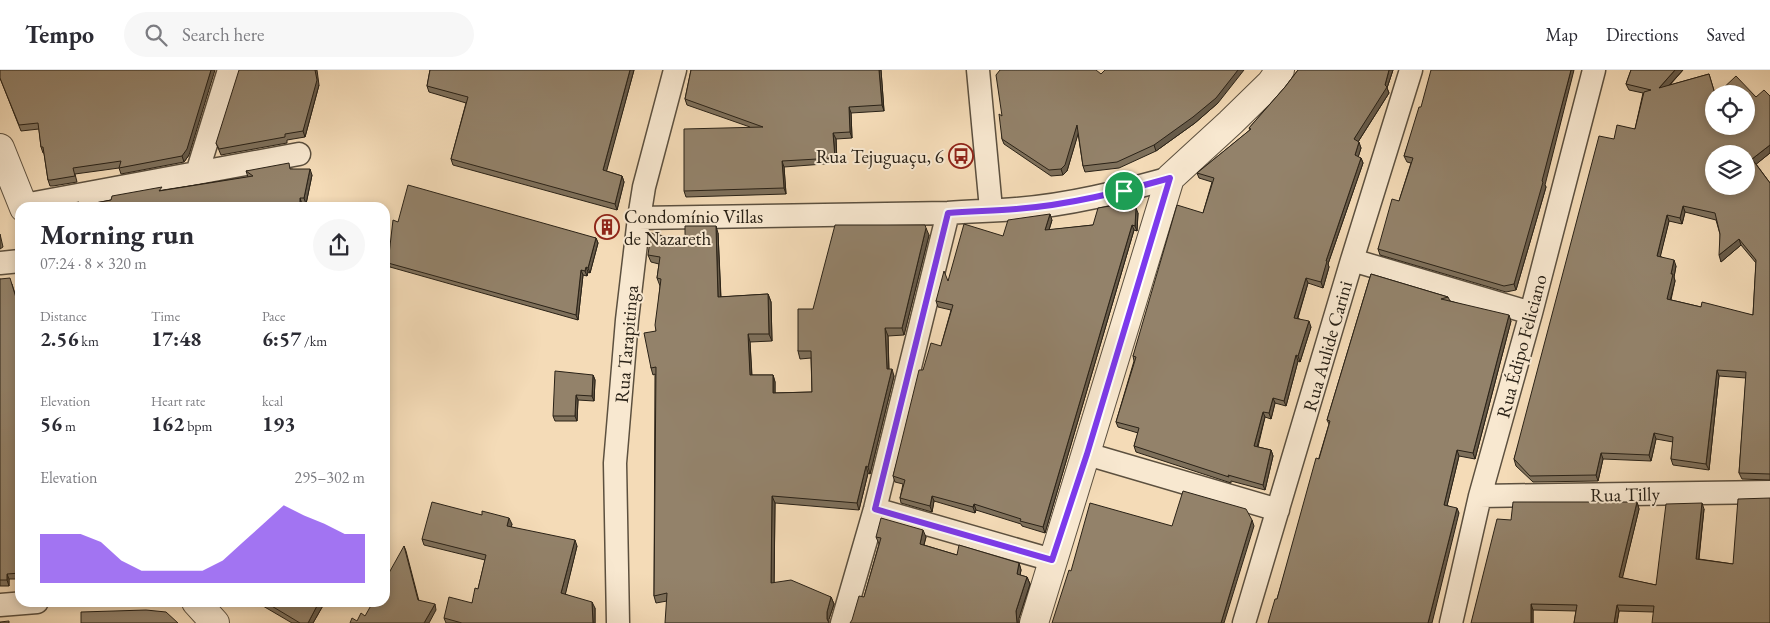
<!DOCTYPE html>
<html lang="en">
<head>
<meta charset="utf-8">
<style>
  body { margin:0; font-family:"EB Garamond",serif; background:#f7f7f7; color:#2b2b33; height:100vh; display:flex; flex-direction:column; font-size:19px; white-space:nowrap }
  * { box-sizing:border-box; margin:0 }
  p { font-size:16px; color:#7c7c81 }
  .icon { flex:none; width:28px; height:28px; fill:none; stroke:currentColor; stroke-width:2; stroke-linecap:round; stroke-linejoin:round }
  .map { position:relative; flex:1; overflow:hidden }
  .drawer { position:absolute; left:15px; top:132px; width:375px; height:405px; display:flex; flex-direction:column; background:#fff; border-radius:15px; box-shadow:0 2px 8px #0003 }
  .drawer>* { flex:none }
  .buttons { position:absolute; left:1705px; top:15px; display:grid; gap:10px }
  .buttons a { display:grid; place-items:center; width:50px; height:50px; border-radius:50%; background:#fff; box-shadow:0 2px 8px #0003; font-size:25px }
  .pin { position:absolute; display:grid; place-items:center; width:42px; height:42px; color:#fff; margin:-21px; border:2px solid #fff; border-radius:50%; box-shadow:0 1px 5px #0007 }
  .round { display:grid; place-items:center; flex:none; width:52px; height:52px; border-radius:26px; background:#f7f7f7 }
  .overview { display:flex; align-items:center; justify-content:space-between; height:85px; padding:0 25px }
  h1 { font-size:28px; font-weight:700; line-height:38px }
  .metrics { display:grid; grid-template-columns:repeat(3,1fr); gap:8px; height:85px; padding:5px 25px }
  .metrics div { display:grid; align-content:center }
  .metrics b { font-size:21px; font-weight:700 }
  .metrics small { font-size:14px; font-weight:400 }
  .metrics p { font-size:14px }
  .chart { height:140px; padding:10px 25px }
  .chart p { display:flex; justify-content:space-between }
  .chart svg { width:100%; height:90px; margin-top:5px; fill:#7c3aed; opacity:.7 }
  header { display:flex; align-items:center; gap:30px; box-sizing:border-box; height:70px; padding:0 25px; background:#fff; border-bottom:1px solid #e1e1e2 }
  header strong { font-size:24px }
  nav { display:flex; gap:28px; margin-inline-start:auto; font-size:18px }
  .search { width:350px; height:45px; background:#f7f7f7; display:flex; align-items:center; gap:12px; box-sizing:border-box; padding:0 18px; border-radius:28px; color:#7c7c81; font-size:19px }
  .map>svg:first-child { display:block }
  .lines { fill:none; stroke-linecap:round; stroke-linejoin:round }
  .minor-casing { stroke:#5c503f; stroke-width:25 }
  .tertiary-casing { stroke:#5c503f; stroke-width:30 }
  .minor { stroke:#f8e8d0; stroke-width:22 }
  .tertiary { stroke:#f8e8d0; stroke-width:28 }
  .wall { fill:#7e705b; stroke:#2a2217; fill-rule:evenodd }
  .shaded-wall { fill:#675b4a; stroke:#2a2217 }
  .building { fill:#93826a; stroke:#2a2217; fill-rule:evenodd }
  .route-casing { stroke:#fff; stroke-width:10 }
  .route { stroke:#7c3aed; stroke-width:6 }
  .labels { text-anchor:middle; stroke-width:4; stroke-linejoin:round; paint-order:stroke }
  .poi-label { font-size:19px; fill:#2a2217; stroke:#f8e8d0; text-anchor:end }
  .street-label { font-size:19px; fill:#2a2217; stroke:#f8e8d0 }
</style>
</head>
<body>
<header>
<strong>Tempo</strong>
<div class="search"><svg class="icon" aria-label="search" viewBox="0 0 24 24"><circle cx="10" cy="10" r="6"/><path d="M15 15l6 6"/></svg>Search here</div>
<nav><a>Map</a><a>Directions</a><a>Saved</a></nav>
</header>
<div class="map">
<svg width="1770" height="553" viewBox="0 0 1770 553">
  <rect width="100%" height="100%" fill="#f4dbb7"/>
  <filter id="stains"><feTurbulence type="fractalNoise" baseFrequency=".004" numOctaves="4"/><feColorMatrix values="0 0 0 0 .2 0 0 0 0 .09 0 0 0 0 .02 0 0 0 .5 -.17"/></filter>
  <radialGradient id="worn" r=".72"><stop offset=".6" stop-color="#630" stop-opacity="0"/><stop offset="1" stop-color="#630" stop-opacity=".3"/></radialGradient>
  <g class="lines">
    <defs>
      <path id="minor" d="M978,0l13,139
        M197,103l32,-103
        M24,135l275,-51
        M639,148l309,-5c23,-2 45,-2 68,-4 53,-4 104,-17 154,-31
        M1352,190l179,53
        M0,193l20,-2
        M1087,384l191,56
        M1480,426l290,-4
        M875,439l177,51
        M0,535l37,-3
        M618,553l-3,-160 12,-143 12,-102 5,-31 31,-117
        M842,553l33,-114 73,-296
        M1244,553l108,-363 59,-190
        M1451,553l29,-127 51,-183 63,-243"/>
      <path id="tertiary" d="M0,78l24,60
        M196,532l19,21
        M1034,553l136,-445 60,-55 41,-40 9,-13"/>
    </defs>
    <use href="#minor" class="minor-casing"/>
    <use href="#tertiary" class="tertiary-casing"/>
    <use href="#minor" class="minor"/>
    <use href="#tertiary" class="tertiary"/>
  </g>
  <path class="wall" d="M430,0h204l-28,101 16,5 2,6 -7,28 -164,-45 -2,-6 15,-56 -37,-11 -2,-6z
    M691,0h190l3,41 -33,2 1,25 -16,1 1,24 -53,4 2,27 -100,3 -2,-6 66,-64 -63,-22 -2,-6z
    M1298,0h95l-6,18 2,5 -31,49 3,6 -3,9 3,1 2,5 -35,101 1,3 -6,21 -15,-5 -10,35 13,9 -11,35 -2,-1 -12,45 -11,-3 -4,16 -6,-2 -7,30 13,3 2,6 -8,34 -34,-9v2l-95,-31 -2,-6 4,-13 -20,-6 -2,-5 18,-61 -1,-5 70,-143 9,-31 -13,-4 -2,-5 53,-43 -1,-2 36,-41z
    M1631,0h52l-13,15 39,-11 6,20h-1v32l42,-29 14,-1v57l-14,11 14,19v297l-28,-1 -3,-6 7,-95 -27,-2 -10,94 -36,-5 -2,-6 2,-17 -17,-3 -5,22 -48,-2 -5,22 -65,1 -17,-16 -2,-7 100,-320 21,-10 8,-36 -14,-3 -3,-6zM1685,142l31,8 4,14 1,28 20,-17 15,18 -3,52 -52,-8 -30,-7 4,-19 -1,-4 2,-11 -16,-10 9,-35 13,3z
    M1101,4l117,29 -23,20 -39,28 -37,17 -34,4 -2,-6 -5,-33 -11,38 -4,4 -12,1 -47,-32 -2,-5v-23z
    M0,8l189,77 -5,7 -63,12 -2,-6 -44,6 2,8 -24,4h-3l-2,-6 -4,-27h-1l-2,-6 -2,-18 -18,2z
    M319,15l-14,52 -18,3v3l-66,12 -5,-12z
    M1421,37l124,78 1,2 -30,103 -10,2 -126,-37 -2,-6 21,-48 12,-38 -4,-1 -3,-6z
    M292,99l20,6 -6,29h-4v4h-239l17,-2 83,-16 85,-13 -2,-6z
    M1138,143l-1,18 -3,-1 -89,303 -23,-7 -1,-2 -45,-14 -1,3 -41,-12 -2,11 -31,-9 -1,-5 3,-14 -8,-2 -2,-6 30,-106 18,-24 10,-36 -13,-3 -2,-6 12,-20 55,-45 49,-16 -3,10 44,-5z
    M398,152l198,16 2,5 -8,30 -2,-1 -1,4 -4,-1 -5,45 -188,-53 -2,-4z
    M718,163l3,64 47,-3 3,8 1,39 -22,1 2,33h21l2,7v11l37,-1 -1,-34 -11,1 -2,-8 15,-42 116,-74 -25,100 -16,1 1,33 5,7 -24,98 -2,-1 -9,37 -84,-7 -1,80 57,14 3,7 -5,15 -162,-18 -11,2 -2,-7 1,-222 -2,1 -2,-7 5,-37 4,-45 -3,-8 2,-14 -8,-2 -3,-7 37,-14z
    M0,164l3,13 -3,2z
    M1371,204l77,23 2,4 61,20 -36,138 -16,-3 -12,49 12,8 -182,86 52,-175 -2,-4z
    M0,209l12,5 8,26v269h-11v7h-9z
    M593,305l2,5 -1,21 -16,-1 -1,21h-22l-2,-5z
    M1637,432l2,7 -17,69 34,7 48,-76 -5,50 34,5 37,59 -117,-11 -34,-1 -2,12h-43l2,-12 -43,-1v13l-22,-103z
    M512,454l-1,3 66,19 -12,48 30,14v15h-149l-2,-5 28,-15 6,-14 7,-29 -61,-15 -2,-6z
    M876,467h50l-2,8 33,10 62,8 2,7 -1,5 7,2 3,7 -11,34 -155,-21 15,-53z
    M262,532h63l-12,21h-21l-29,-17z"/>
  <path class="shaded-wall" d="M211,0h4l-26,85 -5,7 -2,-6z
    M315,0h2l2,15 -14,52 -2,-6z
    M630,0h4l-29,107 -2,-7z
    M879,0h2l3,41 -2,-6z
    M1238,0h6l-26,33 -23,20 -39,28 -2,-6z
    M1389,0h4l-6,18 2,5 -33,52 -2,-6 31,-54z
    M1571,0h3l-29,115 1,2 -30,103 -2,-6z
    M1675,0h8l-22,24 -2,-6z
    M849,37l2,6 1,25 -2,-6z
    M1077,55l2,6 -12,40 -4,4 -2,-6z
    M833,63l3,6 1,24 -2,-5z
    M1359,72l2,6 -4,13 -2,-6z
    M1770,75v8l-16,13 -2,-7z
    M1361,88l2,5 -35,101 1,3 -6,21 -2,-6 5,-21z
    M782,91l2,6 2,27 -2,-6z
    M310,99l2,6 -6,29 -2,-6z
    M622,106l2,6 -7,28 -2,-6z
    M300,128l2,6v4h-2z
    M1683,136l2,6 -3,12 -2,-6z
    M1136,138l2,5 -1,18 -2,-5z
    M1050,144l2,6 -5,16 -2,-6z
    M1667,145l2,6 -10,41 -2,-6z
    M1132,155l2,5 -89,303 -2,-6z
    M716,156l2,7 3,71 -3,-7z
    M926,158l3,7 -25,100 -2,-7z
    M596,168l2,5 -8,30 -2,-5z
    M1739,169l2,6 -20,17 -2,-7z
    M1674,190l2,6 -2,11 1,4 -6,24 -2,-6 4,-25z
    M586,197l2,5 -1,4 -2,-5z
    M581,200l2,5 -5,45 -2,-5z
    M1306,208l2,5 -12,40 -2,-5z
    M768,224l3,8 1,39 -3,-7z
    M1509,245l2,6 -36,138 -2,-6z
    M1309,251l2,6 -11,35 -2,-6z
    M885,258l3,8 1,41 -2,-8z
    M748,264l2,8 2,40 -2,-7z
    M1296,285l2,6 -12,45 -2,-5z
    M892,299l2,7 -24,98 -2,-7z
    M1717,300l2,6 -10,94 -3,-6z
    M593,305l2,5 -1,21 -2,-5z
    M773,305l2,7v18l-2,-7z
    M576,325l2,5 -1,21 -2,-5z
    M1273,328l2,5 -4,16 -2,-6z
    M1263,342l2,5 -9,34 -2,-5z
    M1654,363l2,6 -5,22 -2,-6z
    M1271,380l2,6 -8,34 -2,-5z
    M1457,380l2,6 -13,54 -2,-5z
    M1601,383l2,6 -5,22 -2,-6z
    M866,396l2,7 -9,37 -2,-7z
    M772,426l3,7 -1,87 -3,-7z
    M932,426l2,5 -2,11 -2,-6z
    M1637,432l2,7 -18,75 -2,-7z
    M1702,433l2,6 -6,56 -2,-6z
    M974,434l2,6 -1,3 -2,-6z
    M1457,438l2,5 -27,110h-4z
    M509,448l3,6 -2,8 -3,-6z
    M1252,450l2,6 -30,97h-3z
    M923,460l3,7 -4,14 -2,-7z
    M575,470l2,6 -13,54 -3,-7z
    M404,476l2,5 14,54 -2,-5z
    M1019,493l2,7 -2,11 -2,-7z
    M7,504l2,5v7l-2,-6z
    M1027,507l3,7 -11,34v5h-2l-1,-12z
    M831,527l3,7 -5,15v4h-1l-1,-4v-7z
    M319,532h6l-12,21h-5z
    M592,532l3,6v15h-2z
    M435,534l1,6 -7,13h-5z
    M1531,534l2,6v13h-2z
    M1617,535l2,6 -2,12h-3z"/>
  <path class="building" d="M0,0h211l-24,79 -5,7 -63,12 2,-7 -48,7 2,8 -24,4h-3l-5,-33h-2l-3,-24 -19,2 -19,-47z
    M239,0h76l2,10 -14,51 -18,3v3l-66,12 -3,-6z
    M430,0h200l-27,100 19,6 -7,28 -164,-45 17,-62 -41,-11z
    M691,0h188l3,35 -33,2 1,25 -17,1 2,25 -53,3 2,27 -100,3v-62l79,-2 -78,-28z
    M1000,0h96l5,4 4,-4h133l-22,28 -23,19 -39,28 -37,17 -34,4 -6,-41 -12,40 -4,4 -12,1 -47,-31 -3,-25 3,2 -6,-41z
    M1298,0h91l-4,15 2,2 -33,52 5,3 -4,13 6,3 -35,103h1l-6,21 -15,-4 -12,40 15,3 -11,35 -2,-1 -12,46 -11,-3 -4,15 -6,-1 -9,34 17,4 -8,35 -35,-10 1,2 -95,-31 5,-18 -23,-6 20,-65 -3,-1 44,-151 26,8 11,-35 -17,-5 54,-44 -2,-1 36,-41z
    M1431,0h140l-29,111 1,1 -29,102 -10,2 -126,-37 14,-50 7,2 14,-43 -9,-2 15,-49h2z
    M1631,0h44l-16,18 50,-14 6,20h-1v32h32v-32h-29l19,-18 20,21 8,-7 6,6v49l-18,14 18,24v291l-31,-1 7,-101 -29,-2 -11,94 -35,-5 2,-22 -19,-4 -5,22 -48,-2 -5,22 -66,1 -16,-17 85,-323 15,3 3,-14 18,4 9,-37 7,-2 -25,-6zM1714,84h32v32h-32zM1683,136l32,7 5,21 -1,21 20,-16 17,21 -3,55 -51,-13 -1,5 -34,-8 6,-25h-2l3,-14 -17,-4 10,-41 13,3z
    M289,93l1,6h20l-6,29h-4v10h-237l5,-4 11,-2v4l32,-6 1,-4 50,-9 -3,4 94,-15 -7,-5z
    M408,115l188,53 -8,30 -2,-1 -1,4 -4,-1 -5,45 -188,-52 5,-43 5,2z
    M1128,133l8,5 -1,18 -3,-1 -89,302 -23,-6 1,-2 -47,-15 -1,3 -41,-11 -2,10 -30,-8 5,-18 -12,-4 26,-106h4l8,-27 10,3 12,-41 -17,-4 8,-30 4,10 16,-57 39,12 5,-16 42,-6 -5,16 48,-5 5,-17z
    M835,155h90l1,3 -24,100h-17l2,41h5l-24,98 -2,-1 -9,37 -85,-7 -1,87 20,-3 40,17 -4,15v7l2,4h-164l2,-30 -13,3 2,-229 -5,1 -7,-35 12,-2 -1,-6 6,-46 -4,-1 3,-21 -12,-2 3,-22 34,8v-15h31l2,71 50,-3 1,40h-21l2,41h23v18l39,-1 -1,-41h-13v-42h15z
    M1371,204l77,23 -7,2 68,16 -36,138 -16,-3 -13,55 13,3 -29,115h-160l7,-24h2l39,-141 3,1 11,-38 -3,-1z
    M10,208l10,33v262l-13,1v6h-7v-301z
    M555,301l38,4 -1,21 -16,-1 -1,21h-22z
    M1183,421l63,18 6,11 -31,103h-169l17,-53 2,1 19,-68 82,23z
    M1770,428v125h-118l2,-17 -37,-1 -3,18h-40l3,-18 -46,-1v19h-60l26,-104 14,1 2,-18h124l-18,75 37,8 10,-81 36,-1 -6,56 37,5 5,-65z
    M432,432l50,13v-4l27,7 -2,8 68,14 -14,53 31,9 1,21h-131l-18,-5 5,-21 23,6 3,-15 3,1 8,-34 -64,-16z
    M881,448l42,12 -3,14 37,11 2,-10 60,18 -2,11 10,3 -11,34 1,12h-167l2,-3 7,-24 5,1 17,-59 -5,-1z
    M404,476l14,54 17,4 -11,19h-74l2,-5 5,3 4,-8 4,3 8,-14h12v-22z
    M265,532h54l-11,21h-8z
    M146,540l20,2 12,11h-97v-11z
    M9,551v2h-9v-1z"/>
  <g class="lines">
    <defs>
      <path id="route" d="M1170,108l-83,276 -35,106 -177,-51 73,-296c23,-2 45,-2 68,-4 53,-4 104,-17 154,-31z"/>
    </defs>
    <use href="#route" class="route-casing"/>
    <use href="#route" class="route"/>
  </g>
  <defs>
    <symbol id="bus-ring" viewBox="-11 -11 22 22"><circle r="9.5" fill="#f8e8d0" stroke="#8f2418" stroke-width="1.5"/><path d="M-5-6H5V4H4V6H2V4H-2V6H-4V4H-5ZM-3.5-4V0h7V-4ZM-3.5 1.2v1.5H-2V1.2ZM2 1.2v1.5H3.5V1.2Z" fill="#8f2418"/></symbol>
    <symbol id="building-ring" viewBox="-11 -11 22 22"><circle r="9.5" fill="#f8e8d0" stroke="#8f2418" stroke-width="1.5"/><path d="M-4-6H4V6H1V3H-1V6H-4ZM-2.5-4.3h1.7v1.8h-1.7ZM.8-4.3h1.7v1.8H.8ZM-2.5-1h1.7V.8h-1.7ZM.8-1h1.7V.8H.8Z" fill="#8f2418"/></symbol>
  </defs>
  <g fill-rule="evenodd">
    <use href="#bus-ring" x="947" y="72" width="28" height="28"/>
    <use href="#building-ring" x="593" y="143" width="28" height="28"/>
  </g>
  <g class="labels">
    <g class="poi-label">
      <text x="944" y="93">Rua Tejuguaçu, 6</text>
      <text x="624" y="153" text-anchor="start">Condomínio Villas<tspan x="624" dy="22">de Nazareth</tspan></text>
    </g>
    <g class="street-label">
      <text transform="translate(626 274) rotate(-85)" y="7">Rua Tarapitinga</text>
      <text transform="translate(1327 276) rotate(-74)" y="7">Rua Aulide Carini</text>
      <text transform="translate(1521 276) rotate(-75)" y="7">Rua Édipo Feliciano</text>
      <text transform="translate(1625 424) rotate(-1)" y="7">Rua Tilly</text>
    </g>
  </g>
  <rect width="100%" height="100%" filter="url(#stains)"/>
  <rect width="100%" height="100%" fill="url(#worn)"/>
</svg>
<div class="buttons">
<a><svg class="icon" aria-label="locate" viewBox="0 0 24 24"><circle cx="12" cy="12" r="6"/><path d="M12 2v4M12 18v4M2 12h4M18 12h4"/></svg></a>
<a><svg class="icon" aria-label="layers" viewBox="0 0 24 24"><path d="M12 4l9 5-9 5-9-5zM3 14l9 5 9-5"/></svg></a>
</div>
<div class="pin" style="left:1124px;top:121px;background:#1e9e55"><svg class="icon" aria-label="arrive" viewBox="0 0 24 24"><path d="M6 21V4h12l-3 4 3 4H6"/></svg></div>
<section class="drawer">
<div class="overview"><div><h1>Morning run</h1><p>07:24 · 8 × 320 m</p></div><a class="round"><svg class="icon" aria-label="share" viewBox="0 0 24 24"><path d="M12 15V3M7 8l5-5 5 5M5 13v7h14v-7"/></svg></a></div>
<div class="metrics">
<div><p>Distance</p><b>2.56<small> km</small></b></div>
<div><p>Time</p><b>17:48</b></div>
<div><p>Pace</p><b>6:57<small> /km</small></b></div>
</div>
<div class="metrics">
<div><p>Elevation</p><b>56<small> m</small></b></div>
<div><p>Heart rate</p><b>162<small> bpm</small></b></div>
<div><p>kcal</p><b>193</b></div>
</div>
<div class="chart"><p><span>Elevation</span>295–302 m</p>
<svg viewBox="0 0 160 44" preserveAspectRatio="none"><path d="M0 44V20L10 20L20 20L30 24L40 33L50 38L60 38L70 38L80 38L90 33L100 24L110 15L120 6L130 11L140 15L150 20L160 20V44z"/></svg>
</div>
</section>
</div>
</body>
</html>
